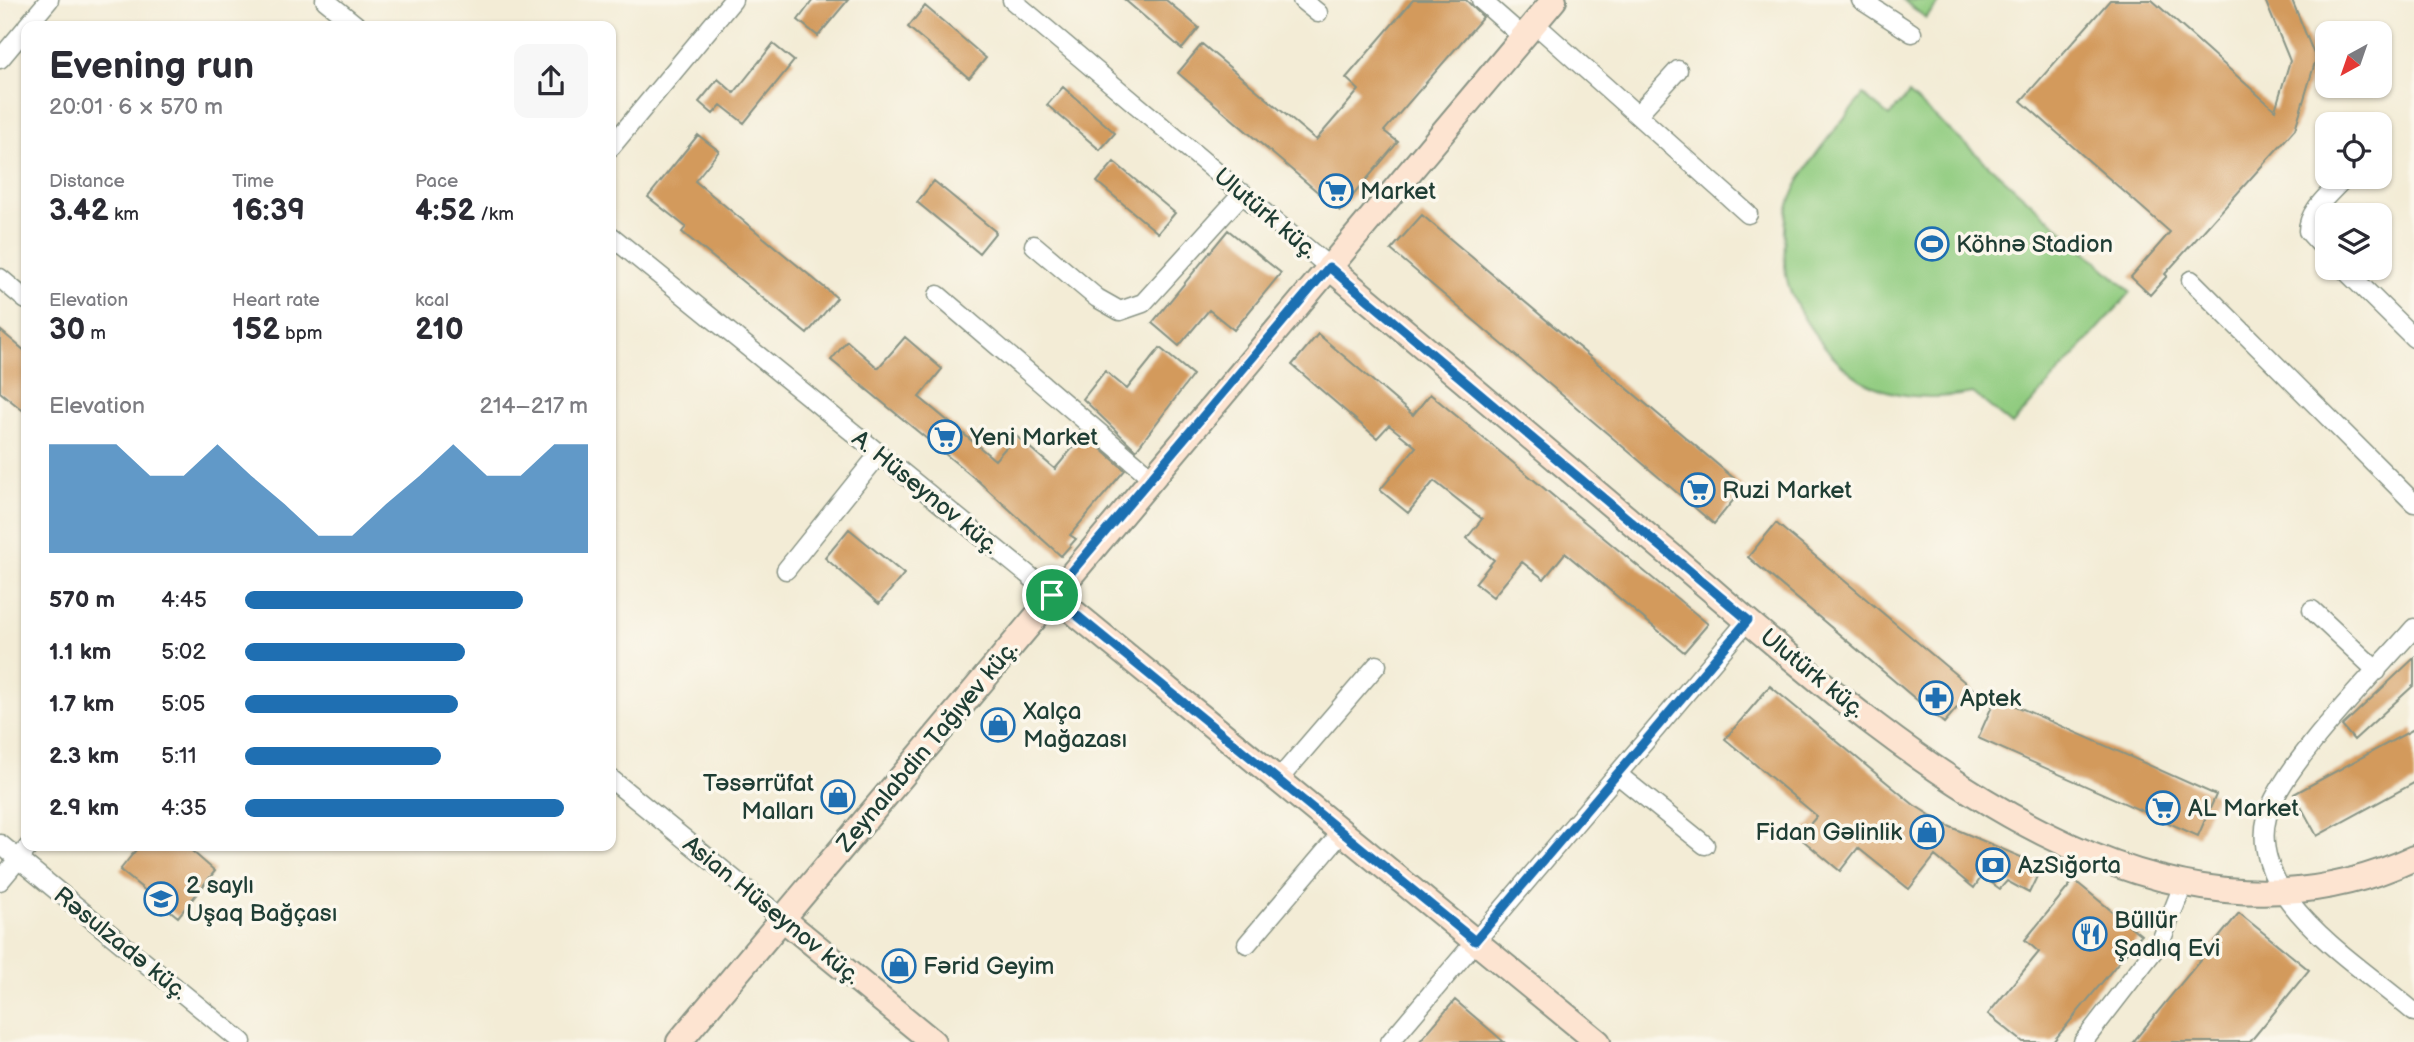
<!DOCTYPE html>
<html lang="en">
<head>
<meta charset="utf-8">
<style>
  body { margin:0; font-family:"Balsamiq Sans",sans-serif; background:#f7f7f7; color:#2b2b33; height:100vh; display:flex; flex-direction:column; font-size:26px; white-space:nowrap }
  * { box-sizing:border-box; margin:0 }
  p { font-size:23px; color:#7c7c81 }
  .icon { flex:none; width:38px; height:38px; fill:none; stroke:currentColor; stroke-width:2; stroke-linecap:round; stroke-linejoin:round }
  .map { position:relative; flex:1; overflow:hidden }
  .sheet { position:absolute; left:21px; top:21px; width:595px; height:830px; display:flex; flex-direction:column; background:#fff; border-radius:14px; box-shadow:0 2px 5px #0004 }
  .sheet>* { flex:none }
  .needle { width:46px; rotate:220deg }
  .controls { position:absolute; left:2315px; top:21px; display:grid; gap:14px }
  .controls a { display:grid; place-items:center; width:77px; height:77px; border-radius:14px; background:#fff; box-shadow:0 2px 5px #0004; font-size:35px }
  .pin { position:absolute; display:grid; place-items:center; width:60px; height:60px; color:#fff; margin:-30px; border:4px solid #fff; border-radius:50%; box-shadow:0 2px 7px #0007 }
  .round { display:grid; place-items:center; flex:none; width:74px; height:74px; border-radius:14px; background:#f7f7f7 }
  .overview { display:flex; align-items:center; justify-content:space-between; height:119px; padding:0 28px }
  h1 { font-size:38px; font-weight:600; line-height:52px }
  .metrics { display:grid; grid-template-columns:repeat(3,1fr); gap:10px; height:119px; padding:7px 28px }
  .metrics div { display:grid; align-content:center }
  .metrics b { font-size:30px; font-weight:600 }
  .metrics small { font-size:19px; font-weight:400 }
  .metrics p { font-size:19px }
  .chart { height:196px; padding:14px 28px }
  .chart p { display:flex; justify-content:space-between }
  .chart svg { width:100%; height:126px; margin-top:7px; fill:#1f6fb2; opacity:.7 }
  ul { padding:0 28px; list-style:none; font-size:23px }
  li { display:grid; grid-template-columns:112px 84px 1fr; align-items:center; height:52px }
  li i { height:18px; border-radius:9px; background:#1f6fb2 }
  .map>svg:first-child { display:block }
  .green { fill:#91cc80; stroke:#58845a; stroke-width:2 }
  .building { fill:#d39a5b }
  .lines { fill:none; stroke-linecap:round; stroke-linejoin:round }
  .street-casing { stroke:#899485; stroke-width:21 }
  .secondary-casing { stroke:#899485; stroke-width:28 }
  .street { stroke:#fff; stroke-width:18 }
  .secondary { stroke:#fde4d1; stroke-width:24 }
  .route-casing { stroke:#fff; stroke-width:14 }
  .route { stroke:#1f6fb2; stroke-width:9 }
  .labels { text-anchor:middle; stroke-width:7; stroke-linejoin:round; paint-order:stroke }
  .poi-label { font-size:24px; fill:#1f3d34; stroke:#fbf7ec; text-anchor:start }
  .street-label { font-size:24px; fill:#1f3d34; stroke:#fbf7ec }
</style>
</head>
<body>
<div class="map">
<svg width="2414" height="1042" viewBox="0 0 2414 1042">
  <rect width="100%" height="100%" fill="#fbf7ec"/>
  <filter id="ink" filterUnits="userSpaceOnUse"><feTurbulence type="fractalNoise" baseFrequency=".0143" numOctaves="2"/><feDisplacementMap in="SourceGraphic" scale="14" xChannelSelector="R" yChannelSelector="G"/><feConvolveMatrix kernelMatrix="1 2 1 2 8 2 1 2 1" color-interpolation-filters="sRGB"/></filter>
  <filter id="wash" filterUnits="userSpaceOnUse"><feTurbulence type="fractalNoise" baseFrequency=".00686" numOctaves="4" result="noise"/><feDisplacementMap in="SourceGraphic" scale="28" xChannelSelector="R" yChannelSelector="G"/><feGaussianBlur stdDeviation="1.57" result="paint"/><feColorMatrix in="noise" values="0 0 0 0 0 0 0 0 0 0 0 0 0 0 0 0 0 1.4 0 .05"/><feComposite in="paint" operator="in"/></filter>
  <g filter="url(#wash)">
    <rect width="100%" height="100%" fill="#f3ecd6"/>
    <path class="green" d="M1903,0h38l-15,18z
      M1909,94l222,198 -119,133 -39,-32c-33,6 -70,6 -100,-7 -36,-15 -80,-73 -87,-111 -2,-13 -2,-52 1,-64 12,-44 49,-81 76,-116l26,21z"/>
    <g id="blocks">
      <path class="building" d="M813,0h35l-30,36 -20,-16z
        M1125,0h41l33,28 -17,21z
        M1413,0h53l17,17 -99,114 14,11 -58,69 -162,-138 24,-29 114,96 43,-50 -13,-12z
        M2110,0h42l123,110 15,-49 -25,-61h27l24,59 -21,70 -130,145 2,2 -17,19 -19,-18 39,-45 -149,-131z
        M925,6l61,52 -17,20 -61,-51z
        M773,44l21,17 -50,62 -23,-18 -8,9 -14,-12 19,-23 16,14z
        M1063,87l52,46 -15,17 -53,-45z
        M698,135l21,16 -24,30 142,117 -30,36 -125,-102 4,-5 -38,-30z
        M1114,162l61,51 -17,20 -61,-51z
        M934,181l62,51 -17,21 -62,-51z
        M1422,215l322,272 -30,37 -323,-274z
        M1228,230l53,43 -47,57 -25,-20 -30,36 -27,-23z
        M0,330l26,22v61l-26,-21z
        M1318,334l95,81 17,-21 278,230 -24,28 -119,-99 -21,26 -22,-17 -29,35 -18,-14 19,-23 -27,-22 15,-19 -48,-38 -26,32 -28,-23 36,-43 -27,-22 -12,13 -85,-73z
        M905,337l37,32 -23,28 76,63 21,-24 39,33 29,-35 41,36 -55,65 6,4 -15,17 -83,-75 -147,-121 16,-19 31,27z
        M1160,348l33,27 -57,75 -53,-51 22,-28 22,18z
        M1776,523l197,166 -29,34 -196,-166z
        M849,529l55,45 -25,30 -54,-46z
        M2414,658v27l-60,55 -12,-14z
        M1770,686l144,119 32,20 96,41 -13,27 -22,-12 -7,8 -18,-13 -8,12 -39,-32 -26,33 -51,-41 -18,23 -41,-34 18,-21 -92,-77z
        M1996,697l220,98 -18,41 -220,-98z
        M2414,729v54l-97,53 -23,-42z
        M140,845h45l30,26 -37,46 -58,-47z
        M2074,880l67,55 -88,107h-30l-35,-28 51,-62 -14,-12z
        M2239,913l70,57 -59,72h-117z
        M1455,1000l49,42h-85z"/>
    </g>
  </g>
  <g filter="url(#ink)">
    <use href="#blocks" fill-opacity="0" stroke="#899485" stroke-width="2"/>
    <g class="lines">
      <defs>
        <path id="street" d="M325,0l32,26
          M1012,0l317,267
          M1302,0l16,13
          M1481,0l42,37
          M1861,0l51,33
          M1534,23l214,191
          M27,26l22,-26
          M0,59l26,-31
          M1637,115l41,-45
          M611,147l122,-147
          M611,236l442,359
          M1034,245l63,53 23,13 23,-8 100,-110
          M2328,253l-20,-22c0,-21 24,-39 37,-54
          M2343,268l71,70
          M0,278l26,22
          M2191,280l223,223
          M938,295l213,182
          M786,570l93,-116
          M2312,610l65,61
          M2414,628c-37,43 -134,139 -147,189 -8,30 5,62 23,85 33,43 83,75 124,110
          M1617,774l88,71
          M611,779l172,140
          M1278,780l99,-115
          M0,844l242,198
          M0,881l30,-36
          M1247,944l95,-112
          M1390,1042l358,-422
          M2083,1042l78,-101 22,-56"/>
        <path id="secondary" d="M1329,267c113,95 226,190 339,286 195,164 469,434 746,305
          M1053,595l545,447
          M783,919l150,123
          M679,1042l875,-1042"/>
      </defs>
      <use href="#street" class="street-casing"/>
      <use href="#secondary" class="secondary-casing"/>
      <use href="#street" class="street"/>
      <use href="#secondary" class="secondary"/>
    </g>
  </g>
  <g class="lines" filter="url(#ink)">
    <defs>
      <path id="route" d="M1329,267l419,353 -273,321 -423,-346z"/>
    </defs>
    <use href="#route" class="route-casing"/>
    <use href="#route" class="route"/>
  </g>
  <defs>
    <symbol id="supermarket-ring" viewBox="-11 -11 22 22"><circle r="9.5" fill="#fbf7ec" stroke="#1f6fb2" stroke-width="1.5"/><path d="M-6-5.5h2.5l.6 2H6L4.5 2H-2.5L-4.4-4H-6ZM-1.5 3.2a1.3 1.3 0 1 0 .1 0ZM3 3.2a1.3 1.3 0 1 0 .1 0Z" fill="#1f6fb2"/></symbol>
    <symbol id="stadium-ring" viewBox="-11 -11 22 22"><circle r="9.5" fill="#fbf7ec" stroke="#1f6fb2" stroke-width="1.5"/><path d="M0-5a6.5 5 0 1 0 0 10a6.5 5 0 1 0 0-10ZM-3.5-1.8h7v3.6h-7Z" fill="#1f6fb2"/></symbol>
    <symbol id="pharmacy-ring" viewBox="-11 -11 22 22"><circle r="9.5" fill="#fbf7ec" stroke="#1f6fb2" stroke-width="1.5"/><path d="M-2-6h4v4h4v4h-4v4h-4v-4h-4v-4h4Z" fill="#1f6fb2"/></symbol>
    <symbol id="shop-ring" viewBox="-11 -11 22 22"><circle r="9.5" fill="#fbf7ec" stroke="#1f6fb2" stroke-width="1.5"/><path d="M-5-2.5h2.3a2.7 3.5 0 0 1 5.4 0H5L5.5 6h-11ZM-1.5-2.5h3a1.5 2.3 0 0 0-3 0Z" fill="#1f6fb2"/></symbol>
    <symbol id="bank-ring" viewBox="-11 -11 22 22"><circle r="9.5" fill="#fbf7ec" stroke="#1f6fb2" stroke-width="1.5"/><path d="M-6-4H6V4H-6ZM0-2.3a2.3 2.3 0 1 0 0 4.6a2.3 2.3 0 1 0 0-4.6Z" fill="#1f6fb2"/></symbol>
    <symbol id="school-ring" viewBox="-11 -11 22 22"><circle r="9.5" fill="#fbf7ec" stroke="#1f6fb2" stroke-width="1.5"/><path d="M0-5L7-2L0 1L-7-2ZM-4 1L0 2.5L4 1V4Q0 6-4 4Z" fill="#1f6fb2"/></symbol>
    <symbol id="restaurant-ring" viewBox="-11 -11 22 22"><circle r="9.5" fill="#fbf7ec" stroke="#1f6fb2" stroke-width="1.5"/><path d="M-5-6h1v4h1v-4h1v4h1v-4h1v5L-1.5 .5V6h-2V.5L-5-1ZM5-6V6H3V1.5H1.5Q1.5-4 5-6Z" fill="#1f6fb2"/></symbol>
  </defs>
  <g fill-rule="evenodd">
    <use href="#supermarket-ring" x="1317" y="172" width="38" height="38"/>
    <use href="#stadium-ring" x="1913" y="225" width="38" height="38"/>
    <use href="#supermarket-ring" x="926" y="418" width="38" height="38"/>
    <use href="#supermarket-ring" x="1679" y="471" width="38" height="38"/>
    <use href="#pharmacy-ring" x="1917" y="679" width="38" height="38"/>
    <use href="#shop-ring" x="979" y="706" width="38" height="38"/>
    <use href="#shop-ring" x="819" y="778" width="38" height="38"/>
    <use href="#supermarket-ring" x="2144" y="789" width="38" height="38"/>
    <use href="#shop-ring" x="1908" y="813" width="38" height="38"/>
    <use href="#bank-ring" x="1974" y="846" width="38" height="38"/>
    <use href="#school-ring" x="142" y="880" width="38" height="38"/>
    <use href="#restaurant-ring" x="2071" y="915" width="38" height="38"/>
    <use href="#shop-ring" x="880" y="947" width="38" height="38"/>
  </g>
  <g class="labels">
    <g class="poi-label">
      <text x="1360" y="199">Market</text>
      <text x="1956" y="252">Köhnə Stadion</text>
      <text x="970" y="445">Yeni Market</text>
      <text x="1722" y="498">Ruzi Market</text>
      <text x="1960" y="706">Aptek</text>
      <text x="1023" y="719">Xalça<tspan x="1023" dy="28">Mağazası</tspan></text>
      <text x="814" y="791" text-anchor="end">Təsərrüfat<tspan x="814" dy="28">Malları</tspan></text>
      <text x="2188" y="816">AL Market</text>
      <text x="1902" y="840" text-anchor="end">Fidan Gəlinlik</text>
      <text x="2018" y="873">AzSığorta</text>
      <text x="186" y="893">2 saylı<tspan x="186" dy="28">Uşaq Bağçası</tspan></text>
      <text x="2114" y="928">Büllür<tspan x="2114" dy="28">Şadlıq Evi</tspan></text>
      <text x="923" y="974">Fərid Geyim</text>
    </g>
    <g class="street-label">
      <text transform="translate(1266 213) rotate(40)" y="8">Ulutürk küç.</text>
      <text transform="translate(926 492) rotate(39)" y="8">A. Hüseynov küç.</text>
      <text transform="translate(1813 673) rotate(39)" y="8">Ulutürk küç.</text>
      <text transform="translate(927 746) rotate(-50)" y="8">Zeynalabdin Tağıyev küç.</text>
      <text transform="translate(772 910) rotate(39)" y="8">Asian Hüseynov küç.</text>
      <text transform="translate(121 943) rotate(39)" y="8">Rəsulzadə küç.</text>
    </g>
  </g>
</svg>
<div class="controls">
<a><svg class="needle" viewBox="-14 -14 28 28"><path d="M0-13l5 13h-10z" fill="#e53935"/><path d="M0 13l5-13h-10z" fill="#7c7c81"/></svg></a>
<a><svg class="icon" aria-label="locate" viewBox="0 0 24 24"><circle cx="12" cy="12" r="6"/><path d="M12 2v4M12 18v4M2 12h4M18 12h4"/></svg></a>
<a><svg class="icon" aria-label="layers" viewBox="0 0 24 24"><path d="M12 4l9 5-9 5-9-5zM3 14l9 5 9-5"/></svg></a>
</div>
<div class="pin" style="left:1052px;top:595px;background:#1e9e55"><svg class="icon" aria-label="arrive" viewBox="0 0 24 24"><path d="M6 21V4h12l-3 4 3 4H6"/></svg></div>
<section class="sheet">
<div class="overview"><div><h1>Evening run</h1><p>20:01 · 6 × 570 m</p></div><a class="round"><svg class="icon" aria-label="share" viewBox="0 0 24 24"><path d="M12 15V3M7 8l5-5 5 5M5 13v7h14v-7"/></svg></a></div>
<div class="metrics">
<div><p>Distance</p><b>3.42<small> km</small></b></div>
<div><p>Time</p><b>16:39</b></div>
<div><p>Pace</p><b>4:52<small> /km</small></b></div>
</div>
<div class="metrics">
<div><p>Elevation</p><b>30<small> m</small></b></div>
<div><p>Heart rate</p><b>152<small> bpm</small></b></div>
<div><p>kcal</p><b>210</b></div>
</div>
<div class="chart"><p><span>Elevation</span>214–217 m</p>
<svg viewBox="0 0 160 44" preserveAspectRatio="none"><path d="M0 44V6L10 6L20 6L30 17L40 17L50 6L60 17L70 27L80 38L90 38L100 27L110 17L120 6L130 17L140 17L150 6L160 6V44z"/></svg>
</div>
<ul>
<li><b>570 m</b>4:45<i style="width:81%"></i></li>
<li><b>1.1 km</b>5:02<i style="width:64%"></i></li>
<li><b>1.7 km</b>5:05<i style="width:62%"></i></li>
<li><b>2.3 km</b>5:11<i style="width:57%"></i></li>
<li><b>2.9 km</b>4:35<i style="width:93%"></i></li>
</ul>
</section>
</div>
</body>
</html>
